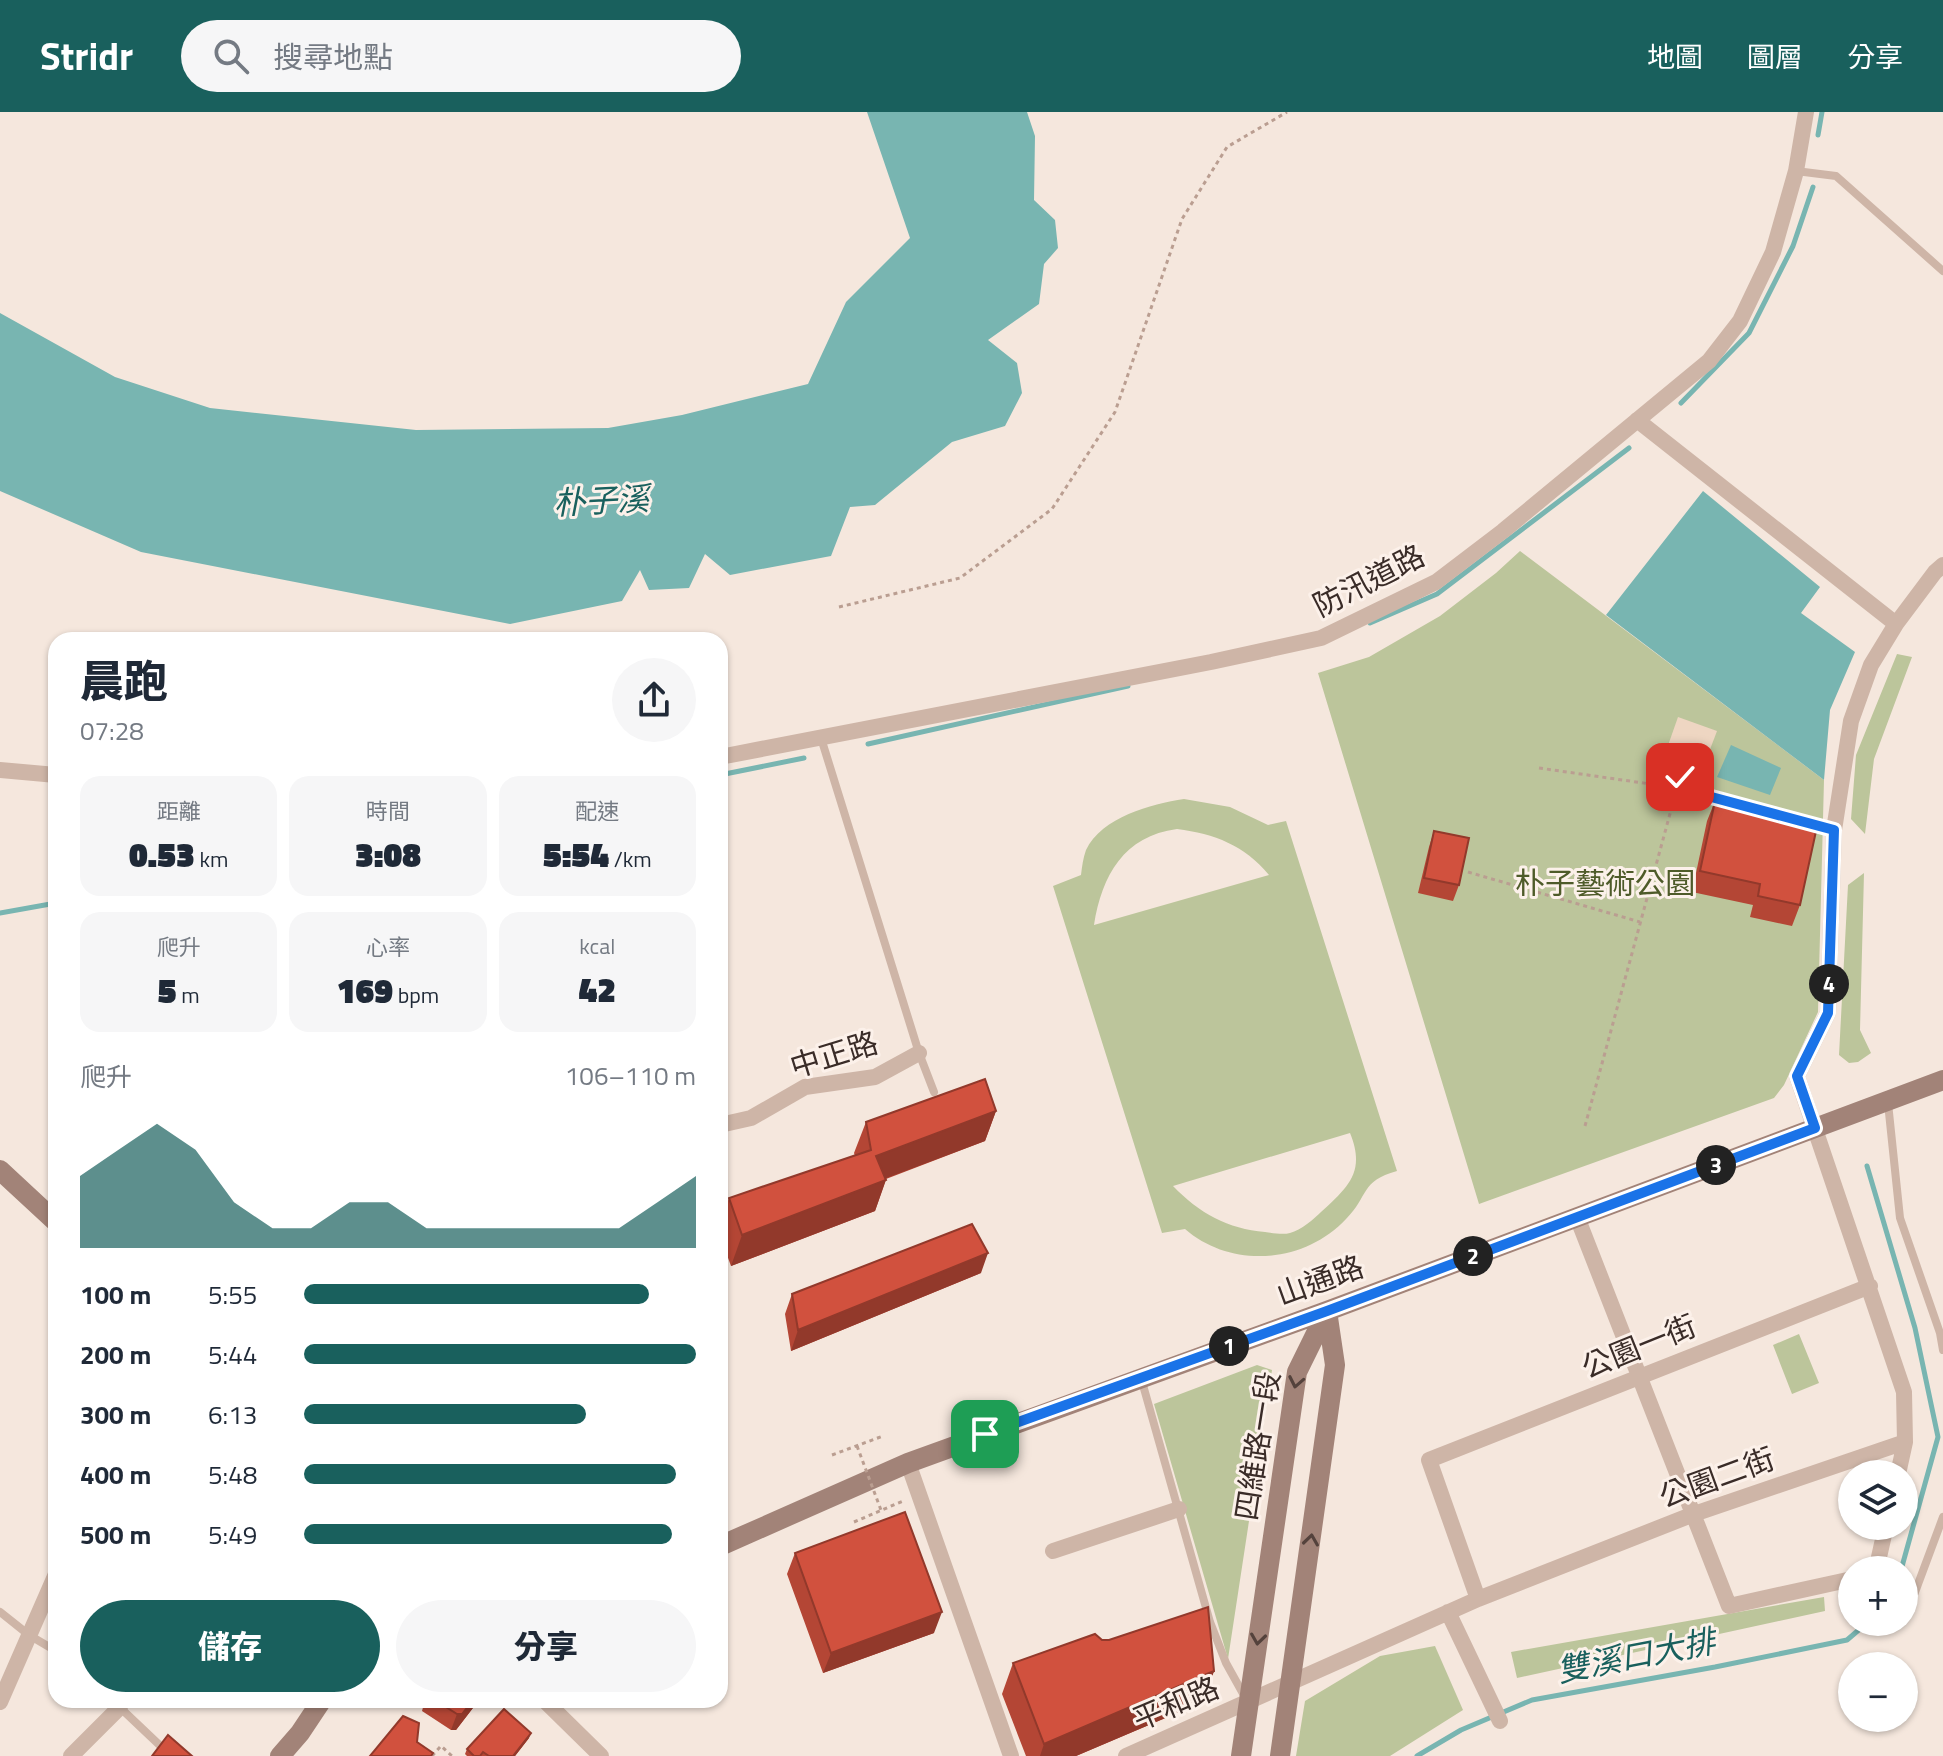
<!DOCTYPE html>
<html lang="zh-TW">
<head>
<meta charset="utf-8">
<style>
  body { margin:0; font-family:"Titillium Web","Noto Sans TC",sans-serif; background:#f6f6f7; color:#1f2937; height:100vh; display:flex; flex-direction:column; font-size:30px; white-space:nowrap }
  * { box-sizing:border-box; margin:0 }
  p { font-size:26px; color:#747a83 }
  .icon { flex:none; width:44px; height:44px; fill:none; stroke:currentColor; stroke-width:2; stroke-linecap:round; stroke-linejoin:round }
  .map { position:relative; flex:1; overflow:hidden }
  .side { position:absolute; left:48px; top:520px; width:680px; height:1076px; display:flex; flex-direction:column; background:#fff; border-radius:24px; box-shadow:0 2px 6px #0004 }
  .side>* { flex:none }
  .tools { position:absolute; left:1838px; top:1348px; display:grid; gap:16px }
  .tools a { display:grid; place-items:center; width:80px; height:80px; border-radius:50%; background:#fff; box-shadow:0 2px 6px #0004; font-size:40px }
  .pin { position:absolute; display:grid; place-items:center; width:68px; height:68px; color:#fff; margin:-34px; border-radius:16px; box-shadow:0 4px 12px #0006 }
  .km { position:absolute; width:40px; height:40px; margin:-20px; border-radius:50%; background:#222; color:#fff; font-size:22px; line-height:40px; text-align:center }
  .round { display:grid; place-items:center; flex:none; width:84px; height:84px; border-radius:42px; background:#f6f6f7 }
  .head { display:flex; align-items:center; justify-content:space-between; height:136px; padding:0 32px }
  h1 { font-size:44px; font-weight:800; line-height:60px }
  .metrics { display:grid; grid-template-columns:repeat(3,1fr); gap:12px; height:136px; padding:8px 32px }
  .metrics div { display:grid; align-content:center; border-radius:20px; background:#f6f6f7; text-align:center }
  .metrics b { font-size:34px; font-weight:800 }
  .metrics small { font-size:22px; font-weight:400 }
  .metrics p { font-size:22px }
  .chart { height:224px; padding:16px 32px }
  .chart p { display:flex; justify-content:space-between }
  .chart svg { width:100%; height:144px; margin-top:8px; fill:#19605d; opacity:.7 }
  .button { display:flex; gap:16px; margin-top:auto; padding:16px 32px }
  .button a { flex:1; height:92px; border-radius:48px; background:#19605d; color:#fff; font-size:32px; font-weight:800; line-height:92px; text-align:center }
  .button a+a { background:#f6f6f7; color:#1f2937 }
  ul { padding:0 32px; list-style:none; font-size:26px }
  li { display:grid; grid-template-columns:128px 96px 1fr; align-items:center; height:60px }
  li i { height:20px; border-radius:10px; background:#19605d }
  header { display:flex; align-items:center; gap:48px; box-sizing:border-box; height:112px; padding:0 40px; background:#19605d; color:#fff }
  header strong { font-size:38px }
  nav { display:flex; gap:44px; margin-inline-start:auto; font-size:28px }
  .search { width:560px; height:72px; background:#f6f6f7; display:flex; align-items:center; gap:20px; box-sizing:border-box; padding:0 28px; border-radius:44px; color:#747a83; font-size:30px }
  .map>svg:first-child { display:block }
  .green { fill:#bcc59b; fill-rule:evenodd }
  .plaza { fill:#eed6c2 }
  .water { fill:#78b5b1 }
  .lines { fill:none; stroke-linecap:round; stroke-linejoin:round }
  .stream { stroke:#78b5b1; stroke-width:5 }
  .path { stroke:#ba9e91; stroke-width:3; stroke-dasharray:4 4; stroke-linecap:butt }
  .lane { stroke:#ceb5a7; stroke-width:8 }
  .street { stroke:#ceb5a7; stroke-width:16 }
  .secondary { stroke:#a28378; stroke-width:20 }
  .path-bridge { stroke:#ba9e91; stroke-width:3; stroke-dasharray:4 4; stroke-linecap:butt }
  .wall { fill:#b44635 }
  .shaded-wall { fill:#92392b }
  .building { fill:#d1513e; stroke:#92392b; stroke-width:2 }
  .oneway { stroke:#54423c }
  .route-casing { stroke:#fff; stroke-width:16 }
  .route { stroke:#1a73e8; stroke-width:10 }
  .labels { text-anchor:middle; stroke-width:6; stroke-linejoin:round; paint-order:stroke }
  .street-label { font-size:30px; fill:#3a2c28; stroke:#fcf1ea }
  .park-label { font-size:30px; fill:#4e5b29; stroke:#fcf1ea }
  .water-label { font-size:32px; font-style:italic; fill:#19605d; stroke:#fcf1ea }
</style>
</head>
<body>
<header>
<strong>Stridr</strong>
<div class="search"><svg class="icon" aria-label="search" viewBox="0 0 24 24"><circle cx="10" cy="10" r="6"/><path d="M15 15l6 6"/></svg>搜尋地點</div>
<nav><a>地圖</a><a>圖層</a><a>分享</a></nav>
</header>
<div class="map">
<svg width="1943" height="1644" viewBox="0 0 1943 1644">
  <rect width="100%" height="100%" fill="#f5e7dd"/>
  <path class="green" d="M1520,439l304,229 -6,232 -34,73 -10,13 -295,106 -161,-531 51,-16 71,-41 56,-43z
    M1897,542l15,3 -38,102 -9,75 -14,-15 5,-64z
    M1184,687l46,8 38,18 18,-4 111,350c-37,10 -28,25 -51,48 -42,45 -115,50 -161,10l-23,4 -109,-347 28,-11c1,-8 2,-17 5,-25 16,-33 65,-46 98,-51zM1177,717c38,5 67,16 92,46l-175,50c8,-50 30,-89 83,-96zM1350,1021c16,39 -2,54 -29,79 -7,7 -20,18 -31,21 -7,2 -17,0 -25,-1 -37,-3 -66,-19 -92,-46z
    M1864,761l-4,157 11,23 -13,9 -9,1 -10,-8 9,-170z
    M1799,1222l20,49 -27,11 -19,-49z
    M1257,1253l15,5 -44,289 -74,-255z
    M1824,1485l1,14 -308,67 -6,-26z
    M1435,1534l28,64 -73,46h-94l9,-55 75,-45z"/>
  <path class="plaza" d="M1678,605l39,14 -14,37 -38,-14z"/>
  <path class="water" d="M867,0h160l8,24 -1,64 21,20 3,28 -14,16 -5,40 -51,36 29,23 5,30 -17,33 -53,16 -77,63 -25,2 -19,49 -101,19 -25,-21 -16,34 -40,2 -9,-20 -18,31 -112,23 -369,-72 -141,-61v-178l115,64 95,31 206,22 192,-2 74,-13 126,-31 38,-82 64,-64z
    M1703,379l117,96 -19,26 54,39 -25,58 -6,70 -218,-165z
    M1731,633l50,23 -11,27 -53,-18z"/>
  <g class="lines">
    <path class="stream" d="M1818,23l4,-23
      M1681,291l68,-70 44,-87 20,-59
      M1370,511l67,-29 192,-146
      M868,632l260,-58
      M720,663l84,-17
      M0,801l56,-10
      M1867,1054l48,162 23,109 -37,133
      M1417,1644l44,-26 71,-30 183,-33 132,-27 21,-18"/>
    <path class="path" d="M839,495l121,-29 92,-69 63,-97 67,-193 45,-72 60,-35
      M1539,656l139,20 82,22
      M1468,760l172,50
      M1585,1014l95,-349 7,-15
      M832,1343l51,-19
      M854,1410l49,-21 1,2
      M432,1644l9,-10 11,10"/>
    <path class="lane" d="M1796,59l40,5 107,95
      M821,626l98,315 15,39
      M1888,991l12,115 40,115 3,17
      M1141,1266l69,244 16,41 20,36
      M1908,1499l35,-94
      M0,1500l29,23 27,16
      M112,1588l59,56"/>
    <path class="street" d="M1896,512l39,-52 8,-7
      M720,645l491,-95 110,-24 115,-56 67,-51 206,-170 31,-40 33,-69 23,-81 10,-59
      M0,658l56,5
      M720,1013l31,-7 54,-31 70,-10 44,-24
      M1577,1105l152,389 123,-27
      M908,1351l103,293
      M1898,1362l7,-32
      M1053,1439l126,-42
      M1871,1458l6,-4 9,-40
      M1478,1487l-49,-139 441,-174
      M1448,1500l52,109
      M544,1588l57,56
      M0,1590l56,-128
      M71,1644l49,-49
      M1126,1644l352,-157 216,-85 211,-72 -1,-50 -107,-316 31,-63 6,-183 17,-109 20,-56 25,-41 -259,-204"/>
    <path class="secondary" d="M0,1058l56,52
      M720,1434l188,-83 419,-152 616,-231
      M280,1644l20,-23 22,-33
      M1241,1644l56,-384 30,-61
      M1280,1644l55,-391 -8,-54"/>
    <path class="path-bridge" d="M857,1334l24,64"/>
  </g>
  <path class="wall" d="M1715,689l85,104 -8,21 -42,-9 3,-12 -61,-13 15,-71z
    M1434,719l25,54 -6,16 -35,-8 11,-46z
    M996,999l-11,30 -99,38 -11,32 -144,55 -11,-30v-14l9,-24 126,-42 -1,-3 12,-31z
    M981,1161l-190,78 -6,-37 7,-20z
    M795,1441l139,80 -111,40 -36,-99z
    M1102,1528l112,31 -11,31 -127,54h-50l-24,-62 11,-31z
    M425,1588h52l-1,4 -20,26h-5l-29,-19z
    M529,1626l-14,18h-48l-2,-2 2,-5z"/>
  <path class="shaded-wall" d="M996,999l-11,30 -120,45 11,-30z
    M886,1068l-11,31 -144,55 11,-31z
    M988,1141l-7,20 -190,78 7,-21z
    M942,1500l-8,21 -111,40 8,-20z
    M1214,1559l-11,31 -127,54h-36l4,-12z
    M473,1588h4l-1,4 -20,26h-5l6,-16z
    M531,1621l-2,5 -14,18h-2z"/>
  <path class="building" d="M1715,689l103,21 -18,83 -42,-9 2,-12 -60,-13z
    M1434,719l35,7 -10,47 -35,-7z
    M985,967l11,32 -120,45 10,24 -144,55 -13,-37 142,-48 -5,-28z
    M972,1112l16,29 -190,77 -6,-36z
    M905,1400l37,100 -111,41 -36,-100z
    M1208,1495l6,64 -170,73 -31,-81 82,-29 7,6h7z
    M435,1588h38l-11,14h-5z
    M504,1597l27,24 -18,23h-24l-6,-4 -3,4h-6l-7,-7z
    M403,1604l16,7 -2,19 16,11 -2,3h-61z
    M168,1623l24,21h-40z"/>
  <defs><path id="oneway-chevron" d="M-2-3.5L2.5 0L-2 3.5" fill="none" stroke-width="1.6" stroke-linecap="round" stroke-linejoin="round" transform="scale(2)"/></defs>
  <g class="oneway">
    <use href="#oneway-chevron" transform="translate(1296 1270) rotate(101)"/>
    <use href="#oneway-chevron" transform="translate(1311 1428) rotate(-82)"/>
    <use href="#oneway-chevron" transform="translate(1258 1527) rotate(98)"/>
  </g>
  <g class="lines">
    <defs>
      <path id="route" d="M985,1322l342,-123 488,-183 -18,-52 31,-63 6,-183 -156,-42 2,-11"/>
    </defs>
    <use href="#route" class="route-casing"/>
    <use href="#route" class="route"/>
  </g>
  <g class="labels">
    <g class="street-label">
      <text transform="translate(1369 469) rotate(-27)" y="10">防汛道路</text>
      <text transform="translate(834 943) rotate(-17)" y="10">中正路</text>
      <text transform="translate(1320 1169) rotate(-20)" y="10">山通路</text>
      <text transform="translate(1639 1235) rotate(-22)" y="10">公園一街</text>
      <text transform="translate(1258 1334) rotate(-81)" y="10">四維路一段</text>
      <text transform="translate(1717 1366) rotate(-20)" y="10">公園二街</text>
      <text transform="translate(1176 1592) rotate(-23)" y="10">平和路</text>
    </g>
    <g class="park-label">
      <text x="1605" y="782">朴子藝術公園</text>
    </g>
    <g class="water-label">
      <text transform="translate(601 389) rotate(-3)" y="11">朴子溪</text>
      <text transform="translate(1636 1544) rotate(-11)" y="11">雙溪口大排</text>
    </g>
  </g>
</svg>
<div class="tools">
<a><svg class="icon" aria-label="layers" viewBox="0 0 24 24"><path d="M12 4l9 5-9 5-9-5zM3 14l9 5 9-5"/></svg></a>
<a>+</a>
<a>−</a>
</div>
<div class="pin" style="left:985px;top:1322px;background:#1e9e55"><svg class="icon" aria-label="arrive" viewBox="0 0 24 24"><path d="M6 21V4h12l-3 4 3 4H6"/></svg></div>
<div class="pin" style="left:1680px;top:665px;background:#d93025"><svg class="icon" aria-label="check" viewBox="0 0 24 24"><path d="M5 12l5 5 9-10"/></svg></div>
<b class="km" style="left:1229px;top:1234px">1</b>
<b class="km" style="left:1473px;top:1144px">2</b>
<b class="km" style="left:1716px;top:1053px">3</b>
<b class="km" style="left:1829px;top:872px">4</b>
<section class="side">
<div class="head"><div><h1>晨跑</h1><p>07:28</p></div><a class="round"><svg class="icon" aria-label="share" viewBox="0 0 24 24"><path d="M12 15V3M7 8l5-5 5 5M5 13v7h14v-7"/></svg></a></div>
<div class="metrics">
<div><p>距離</p><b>0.53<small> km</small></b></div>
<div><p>時間</p><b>3:08</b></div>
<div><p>配速</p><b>5:54<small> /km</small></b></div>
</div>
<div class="metrics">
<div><p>爬升</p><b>5<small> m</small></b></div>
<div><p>心率</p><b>169<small> bpm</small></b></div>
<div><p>kcal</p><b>42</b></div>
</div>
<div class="chart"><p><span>爬升</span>106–110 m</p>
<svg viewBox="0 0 160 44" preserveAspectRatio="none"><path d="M0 44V22L10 14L20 6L30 14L40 30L50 38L60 38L70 30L80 30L90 38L100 38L110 38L120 38L130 38L140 38L150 30L160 22V44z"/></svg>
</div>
<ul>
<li><b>100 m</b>5:55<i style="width:88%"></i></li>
<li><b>200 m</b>5:44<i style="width:100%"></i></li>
<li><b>300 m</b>6:13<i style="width:72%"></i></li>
<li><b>400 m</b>5:48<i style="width:95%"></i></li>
<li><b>500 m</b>5:49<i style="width:94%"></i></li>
</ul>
<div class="button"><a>儲存</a><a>分享</a></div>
</section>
</div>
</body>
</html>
